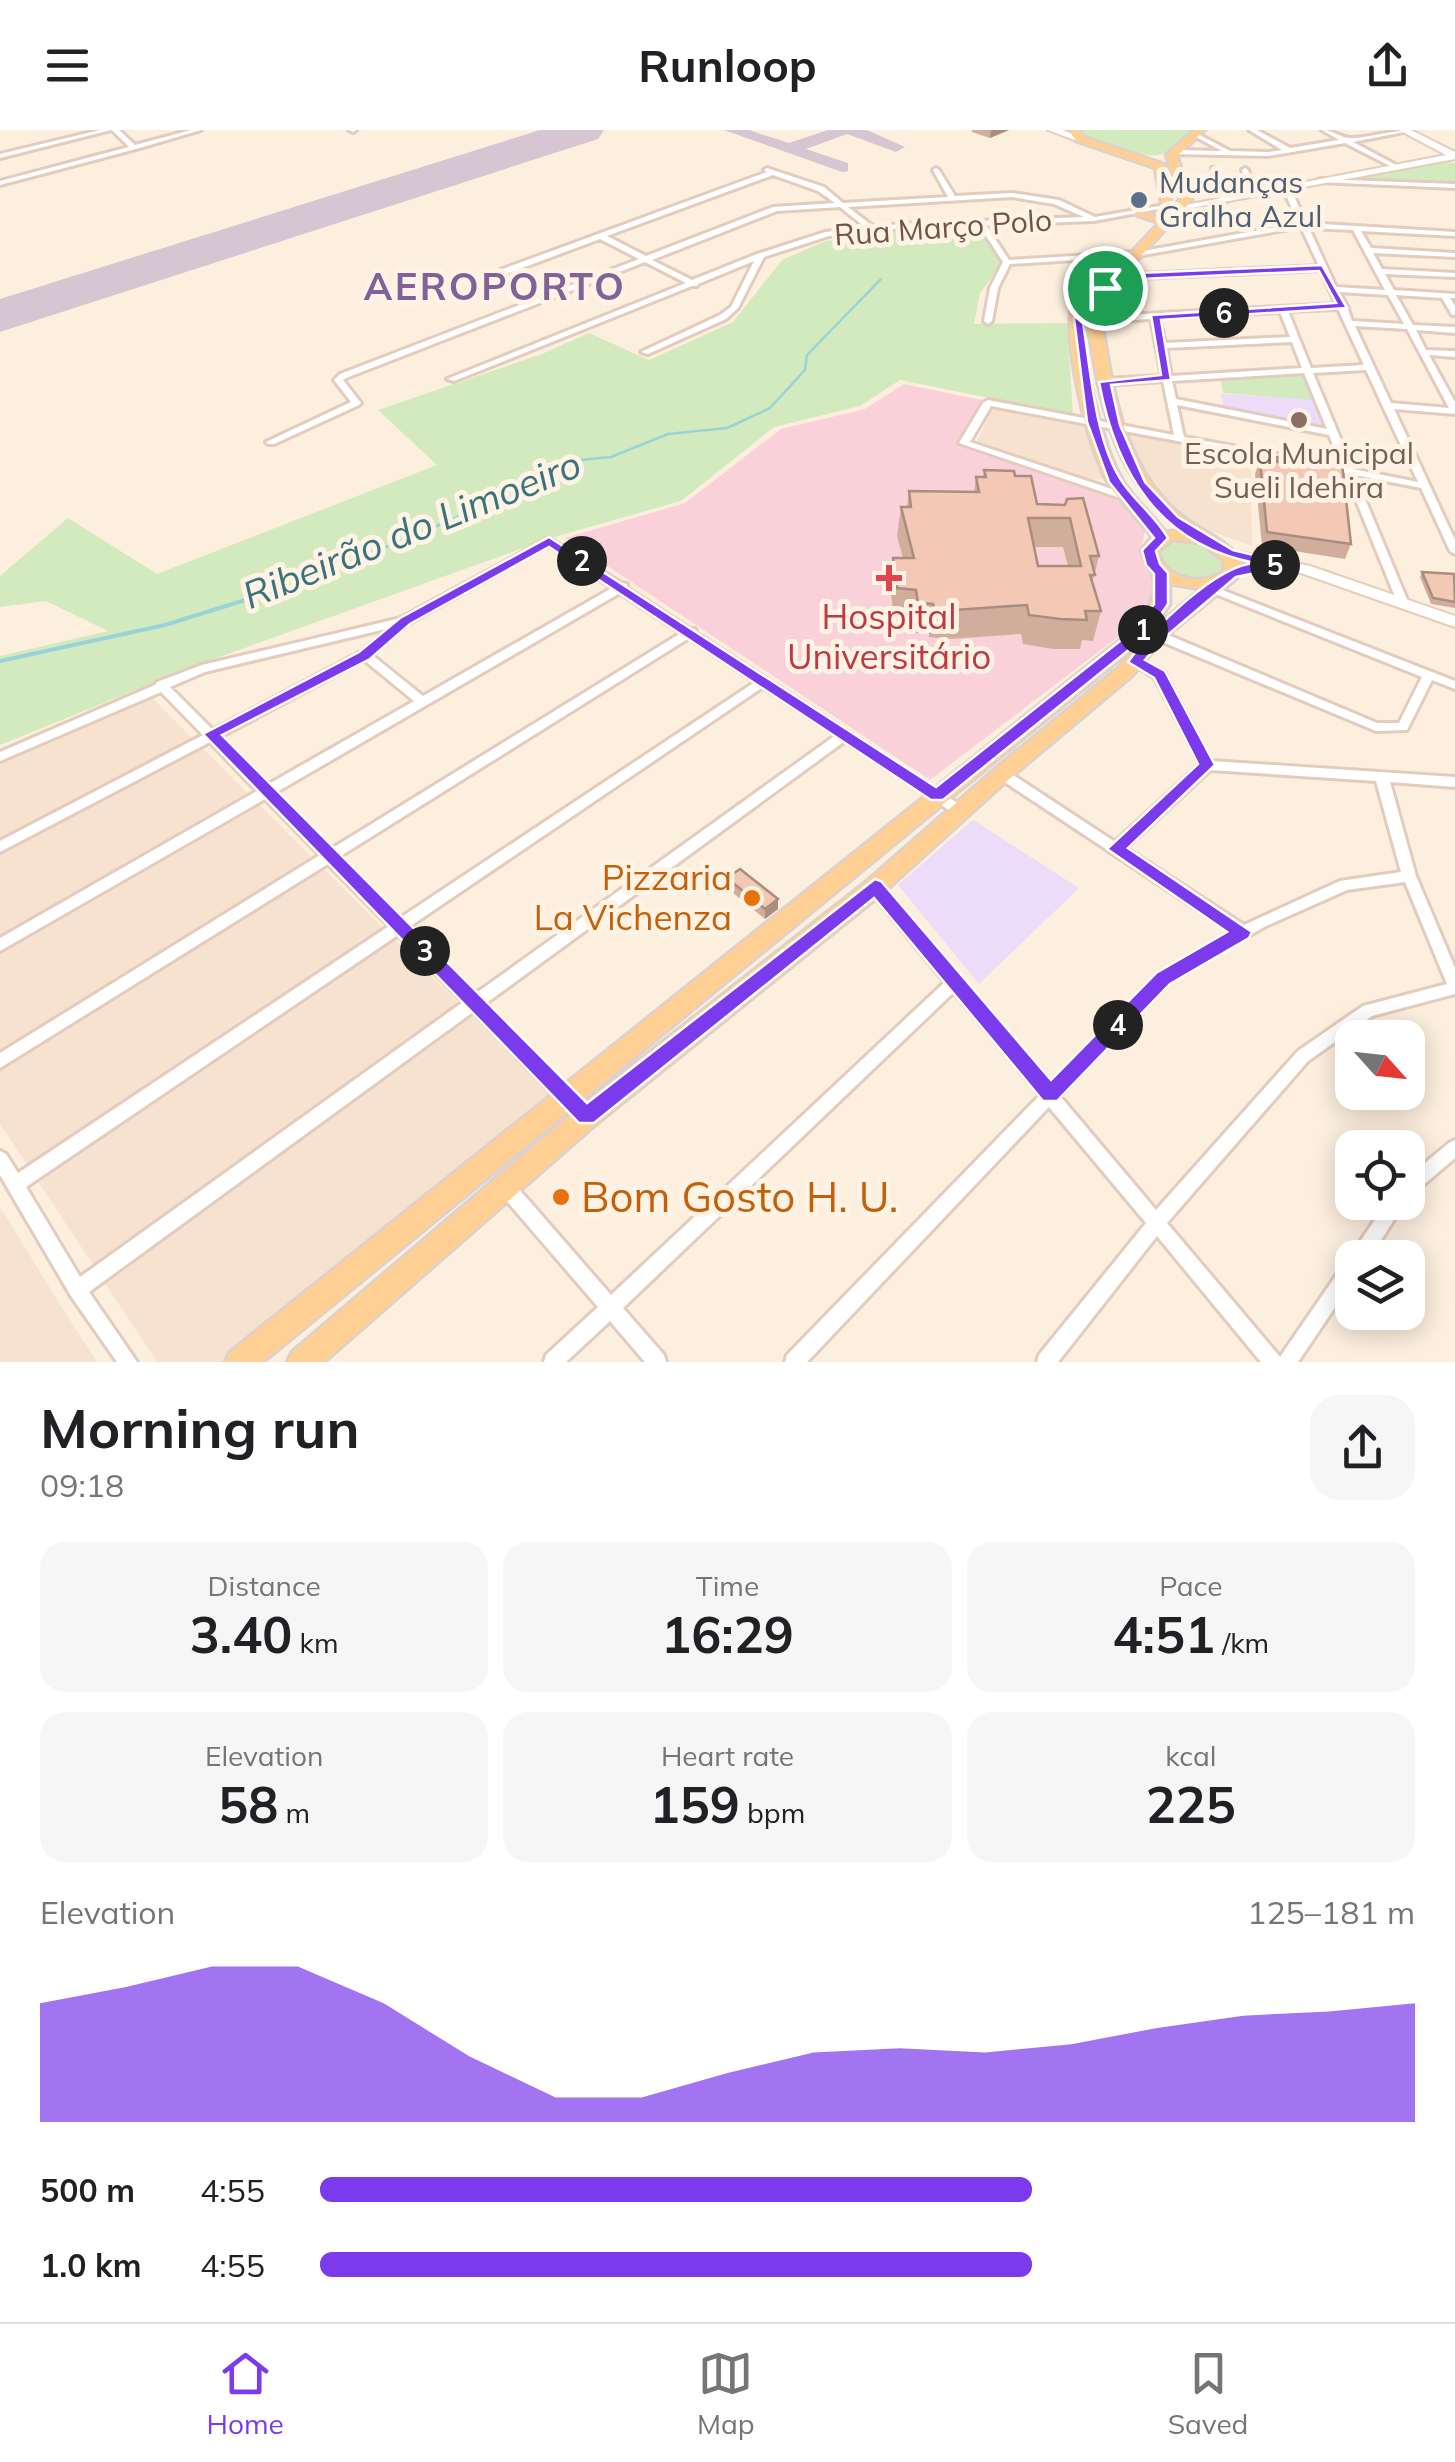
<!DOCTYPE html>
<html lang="en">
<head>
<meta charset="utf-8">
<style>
  body { margin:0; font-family:Mulish,sans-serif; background:#f6f6f6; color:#202124; height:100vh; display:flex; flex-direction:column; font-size:38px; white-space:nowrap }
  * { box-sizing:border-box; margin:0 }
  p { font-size:32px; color:#757577 }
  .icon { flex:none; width:55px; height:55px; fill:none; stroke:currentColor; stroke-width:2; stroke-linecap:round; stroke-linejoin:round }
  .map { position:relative; height:1232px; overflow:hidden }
  .side { display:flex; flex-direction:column; background:#fff; flex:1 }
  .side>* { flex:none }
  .needle { width:65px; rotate:117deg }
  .tools { position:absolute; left:1335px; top:890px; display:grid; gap:20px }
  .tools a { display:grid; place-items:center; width:90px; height:90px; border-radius:20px; background:#fff; box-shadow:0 5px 25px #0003; font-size:50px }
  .pin { position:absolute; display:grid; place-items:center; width:85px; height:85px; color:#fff; margin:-42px; border:5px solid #fff; border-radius:50%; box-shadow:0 2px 10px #0007 }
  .km { position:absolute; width:50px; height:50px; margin:-25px; border-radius:50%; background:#222; color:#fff; font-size:28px; line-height:50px; text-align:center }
  .round { display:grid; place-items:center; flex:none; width:105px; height:105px; border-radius:30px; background:#f6f6f6 }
  .headline { display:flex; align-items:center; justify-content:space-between; height:170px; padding:0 40px }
  h1 { font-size:55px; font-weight:700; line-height:75px }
  .stats { display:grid; grid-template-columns:repeat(3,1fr); gap:15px; height:170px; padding:10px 40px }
  .stats div { display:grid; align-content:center; border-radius:25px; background:#f6f6f6; text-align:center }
  .stats b { font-size:50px; font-weight:700 }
  .stats small { font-size:28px; font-weight:400 }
  .stats p { font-size:28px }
  .chart { height:280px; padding:20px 40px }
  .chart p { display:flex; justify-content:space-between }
  .chart svg { width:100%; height:180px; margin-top:10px; fill:#7c3aed; opacity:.7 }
  ul { padding:0 40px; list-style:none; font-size:32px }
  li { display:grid; grid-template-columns:160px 120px 1fr; align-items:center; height:75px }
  li i { height:25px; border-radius:12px; background:#7c3aed }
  header { display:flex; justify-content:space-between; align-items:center; height:130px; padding:0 40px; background:#fff; font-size:45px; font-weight:700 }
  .tabs { display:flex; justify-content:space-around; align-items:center; height:140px; border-top:2px solid #e0e0e0; background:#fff; font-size:28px; color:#757577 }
  .tabs a { display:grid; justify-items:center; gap:5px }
  .tabs .active { color:#7c3aed }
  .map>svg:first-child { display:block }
  .residential { fill:#f7e2cf }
  .education { fill:#ecdbf9 }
  .medical { fill:#fbd1d9 }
  .green { fill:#d2eabd }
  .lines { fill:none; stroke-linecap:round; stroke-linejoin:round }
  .stream-far1 { stroke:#99d3d8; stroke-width:2.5 }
  .stream { stroke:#99d3d8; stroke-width:4 }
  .taxiway { fill:#d6c6d2; fill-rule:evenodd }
  .runway { fill:#d6c6d2; fill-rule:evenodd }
  .street-casing { stroke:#e3ccbd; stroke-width:6 }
  .secondary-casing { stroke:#e8ccba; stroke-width:4 }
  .primary-casing { stroke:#dbd2cf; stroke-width:5 }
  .street { fill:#fff; fill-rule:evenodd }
  .secondary { fill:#fff; fill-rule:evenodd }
  .primary { fill:#ffcf93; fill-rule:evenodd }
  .wall { fill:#d1ad9c; fill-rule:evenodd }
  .shaded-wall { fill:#aa8d7f }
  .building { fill:#f3c9b5; stroke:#aa8d7f; stroke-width:2.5; fill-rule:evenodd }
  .route { fill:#7c3aed; stroke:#fff; stroke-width:2.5; fill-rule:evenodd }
  .service-dot { fill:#5c6f8a; stroke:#fff3e5; stroke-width:4 }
  .education-dot { fill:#8d6e63; stroke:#fff3e5; stroke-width:4 }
  .health-dot { fill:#e0444e; stroke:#fff3e5; stroke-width:4 }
  .food-dot { fill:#e8710a; stroke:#fff3e5; stroke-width:4 }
  .labels { text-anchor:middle; stroke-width:10; stroke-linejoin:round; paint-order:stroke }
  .far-service-label { font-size:30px; fill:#4e5e75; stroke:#fff3e5; text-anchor:start }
  .far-street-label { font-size:30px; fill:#735346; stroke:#fff3e5 }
  .far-education-label { font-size:30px; fill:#785e54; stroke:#fff3e5 }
  .health-label { font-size:35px; fill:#be3a42; stroke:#fff3e5 }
  .food-label { font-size:35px; fill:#c56008; stroke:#fff3e5; text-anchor:end }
  .far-district-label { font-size:38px; font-weight:bold; letter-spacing:2.5px; fill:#816197; stroke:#fff3e5 }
  .water-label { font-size:38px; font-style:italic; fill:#3a747a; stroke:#fff3e5 }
  .near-food-label { font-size:42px; fill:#c56008; stroke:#fff3e5; text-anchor:start }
</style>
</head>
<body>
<header><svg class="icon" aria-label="menu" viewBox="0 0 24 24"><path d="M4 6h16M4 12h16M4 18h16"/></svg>Runloop<svg class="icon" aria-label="share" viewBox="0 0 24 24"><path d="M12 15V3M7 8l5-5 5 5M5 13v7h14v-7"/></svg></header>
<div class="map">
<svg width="1455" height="1232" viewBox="0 0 1455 1232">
  <rect width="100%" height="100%" fill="#fdefde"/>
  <path class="residential" d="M993,278l95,16 17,55 -23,2 -106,-38z
    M1130,303l121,23 1,90 -70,-25 -56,-81z
    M149,565l406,404 -328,263h-70l-157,-238v-360z
    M0,1077l61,99 36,56h-97z"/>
  <path class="education" d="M1221,264l94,5 12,31 -103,-20z
    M973,690l106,68 -100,96 -81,-99z"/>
  <path class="medical" d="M904,254l78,16 -23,45 170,58 17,24 -5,23 14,34 -1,20 -7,11 -217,165 -365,-242 120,-35 96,-74 84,-20z"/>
  <path class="green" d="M1079,0h115c-9,8 -22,21 -32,24 -16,6 -74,-11 -83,-24z
    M1443,32l12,1v21l-114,-5z
    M980,98l24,34 -24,31 -6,31 93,-1 6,92 -173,-35 -40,26 -86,21 -93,74 -130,37 -351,126 -200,81v-89l108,-25 -62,-30 -46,6v-31l68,-58 89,56 280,-109 -59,-55 164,-56 47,-21 60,27 84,-38 49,-62 44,-19 76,-10z
    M1301,243l12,27 -90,-7 -3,-15z
    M1186,410l22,5 14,12 2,13c-19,17 -44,8 -63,-5l-4,-13 4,-5z"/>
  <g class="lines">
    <path class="stream-far1" d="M281,460l175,-72 74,-41 28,-5 22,-12 31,-3 57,-23 59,-6 43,-20 35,-38 2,-15 74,-76"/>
    <path class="stream" d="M0,531l165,-36 122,-38"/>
    <path class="taxiway" d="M724,0h25l40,13 39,-13h39l38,17 -9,5 -49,-18 -41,15 42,14v8l-6,1z"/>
    <path class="runway" d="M540,0h64l-6,9 -598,193v-33z"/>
    <defs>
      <path id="street" d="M100,0h11l-111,28v-4z
        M112,0h7l16,15 56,-15h10l-65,19 -136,36v-4l129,-34z
        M349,0h7l-3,2z
        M1249,0h8l33,18 49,-8 -17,-10c12,0 19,9 31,8 19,-1 38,-8 56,-7l-56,11 45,24 1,1 -3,2 -51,-26 -77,13 -94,-2 -3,-2 3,-2 48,1 -28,-15 -1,-1 3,-2 34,18 38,1 14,-2z
        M767,38l57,19 19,16 105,-6 -15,-27 3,-2 3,2 16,26 57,-3 47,7 36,17 70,-12 4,2 -75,14 -108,4 23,35 129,-8 161,-29 -17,-36 4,-2 4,2 16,36 149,9v4l-94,-5 10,17 84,5v4l-82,-4 9,16 73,4v4l-70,-3 9,16 61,4v4h-5l5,8v9h-3l-10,-17 -46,-3 17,30 42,2v6l-39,-3 10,20 29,1v6l-26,-2 26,47v12l-61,-5 61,131v14l-5,-3 -29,-63 -66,-13 53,127 -2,2h-8l-53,-131 -20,-4 -2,-2 5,-3 14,3 -13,-32 -152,-30 7,32 113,21v4l-3,1 -303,-57 -21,36 163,54 1,2 -5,3 -170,-58 24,-40 5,-3 186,35 -11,-54 -58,4 -4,-3 4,-3 57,-3 -11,-57 -65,4 -4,-3 4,-3 250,-13 -15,-34 -206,9 -4,-2 4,-2 204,-9 -18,-39 -163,29 -128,8 -12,24 -6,33 -4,3 -4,-3 6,-33 13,-26 -24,-37 -78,3 -72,8 -65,21 -26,51 -12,11 -78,35 -7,-2 79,-37 11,-8 23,-46 -56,23 -1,2h-5l-238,95 -7,-2 239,-96 -41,-21 -299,116 -3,2 18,23 -2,2 -85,39h-6l-2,-2 85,-40 -17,-22 6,-6 299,-115 -39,-20 -94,35h-6v-4l267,-98 -3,-2zM773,45l45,16 17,12 -62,4 -127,49 -39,-20zM1012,67l42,7 30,13 -183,7 -27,3 -26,-20zM840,77l26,21 -41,4 -68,22 -65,26 -40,-20 125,-49zM1309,98l44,2 32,60 -49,-3zM1339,162l49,3 16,29 -52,-3 -5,-15zM1338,179l26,56 -53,3 -23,-57zM1280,182l10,25 -125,6 -6,-25zM1355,196l52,3 42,79 -58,-5zM1292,212l10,26 -131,8 -5,-28zM1366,240l52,112 -65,-13 -40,-96zM1304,243l23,56 -151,-30 -4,-18z
        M1212,38l5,1 10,32 -7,-2z
        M1245,38l3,2 9,25 -7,-2 -8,-23z
        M1320,49l135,5v4l-137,-6v-2z
        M549,408l72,45 6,1v4l63,41h5l1,4 269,175 2,3 -2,3h-10l-110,-73 -360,263 107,108 2,5 -2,5 -6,2 -6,-2 -107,-110 -384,280 48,70h-20l-46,-66 -71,-121v-24l6,3 12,19 371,-247 -61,-62 -328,204v-15l320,-198 -55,-56 -265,152v-13l257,-147 -47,-49 -210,110v-11l203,-106 -42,-43 -161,69v-9l155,-67 2,-3 45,-17 199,-47zM549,415l63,43 -189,108 -51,-41 36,-31zM620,463l61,40 -350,216 -56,-56zM390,498l-29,24 -148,78 -43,-43 35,-15zM689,508l66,44 -355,236 -61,-61zM364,530l50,41 -147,84 -47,-48zM763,557l73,48 -361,259 -66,-67zM398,805l65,67 -383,275 -54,-90z
        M1212,456l243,95v8l-23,-9 -25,50 -31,1 -223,-93 -2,-3 2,-3h8l216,91h22l23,-46 -214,-86 -1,-2z
        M1136,528l28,14 47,89 244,16v10l-65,-5 26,94 39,92v26l-83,22 -64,45 -141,162 113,134 66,-96 5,-2 2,-7 34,-50h18l-35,56h-18v24l-54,80h-37l-104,-126 -99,126h-21l2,-7 107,-132 -97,-116 -242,255h-22l2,-7 253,-260 -86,-103 -331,316 41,47 2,7h-21l-35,-41 -44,41h-22l2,-7 52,-48 -99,-115 -2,-6 2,-6 6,-2 6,2 100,115 334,-313 -75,-91 -2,-4 2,-4 5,-1 5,1 78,93 3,1 2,5 87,102 108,-110 73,-42 -234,-155 -1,-3 1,-3h10l108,71 85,-78 -45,-86 -25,-16zM1210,640l166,11 25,91 -61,9 -96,44 -118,-77zM1405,752l42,102 -84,22 -65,45 -142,159 -96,-114 108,-114 98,-56 81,-36z
        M1455,1010v18l-41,35 -6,2v-18l41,-34z"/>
      <path id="secondary" d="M1048,0h14l23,9 -8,2z
        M1399,0h12l44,22v7l-275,51 -5,-3 271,-52z
        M1229,420l81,16 145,50v11l-154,-54 -77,-16 -2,-3z"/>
      <path id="primary" d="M1069,0h10l5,7 80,27 8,43 -10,-2 -7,-37 -79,-27z
        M1194,0h11l-28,26 15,44 -90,99 -2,11c12,71 19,147 75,200 21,20 50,27 67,51l-5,17 -74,61 -30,36 -124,104 -126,114 -288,232 -271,237h-37l5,-10 285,-243 290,-228 128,-112 124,-102 23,-26 -879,721h-38l5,-10 905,-724c11,-16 25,-34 17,-55 -3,-8 -9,-14 -11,-23l11,-13c-13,-19 -32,-34 -44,-54 -19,-31 -48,-148 -35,-182 6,-15 18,-24 30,-35h8v6c-11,10 -25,20 -27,36 -5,42 18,141 41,176 11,17 28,31 40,48l16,-2c-58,-44 -77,-106 -88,-174 -3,-20 -10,-42 -2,-61l68,-72 -23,-8v-4l28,7 16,-19 -14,-44zM1173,410l28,3 23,18 -1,11c-24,14 -58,7 -65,-21zM1170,454l31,5 -49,41 18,-26z"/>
    </defs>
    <use href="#street" class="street-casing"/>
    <use href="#secondary" class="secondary-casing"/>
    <use href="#primary" class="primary-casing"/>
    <use href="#street" class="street"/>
    <use href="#secondary" class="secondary"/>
    <use href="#primary" class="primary"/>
  </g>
  <path class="wall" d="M972,0h37l-19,8 -18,-6z
    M1277,327l74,87 -6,15 -83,-13 -7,-72 5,-14 16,2z
    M984,340l31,6 22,28 28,1 34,51 -7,28 9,27 -8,30 -11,-1 -2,9h-27l-30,-5 -2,-10 -72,5 -20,-2v-4h-15l-2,-14 -18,-2 -4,-30 3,-29h10l-6,-22 4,-29h6l2,-16 65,1 2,-15h7zM1034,417h29l5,19h-30z
    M1422,442l33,5v31l-24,-4 -11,-27z
    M727,748l51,21v10l-13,10 -38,-31z"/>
  <path class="shaded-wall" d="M992,0h17l-19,8 1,-7z
    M778,769v10l-13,10v-10z"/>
  <path class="building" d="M1306,325l36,8 9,81 -84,-12 -7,-72 18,2 -1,-5z
    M984,340l30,1 1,5h16l6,28 28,1 2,-6 16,-1 16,58h-9l5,19h-5l11,36h-16l2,9 -27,-1 -31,-4 -2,-10 -73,5 -20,-3 -1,-3 -15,-1 -2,-13 -19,-2 -4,-30h21l-13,-51h10l-2,-16 70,1 -3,-15h10zM1028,388h42l11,48h-43z
    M1422,442l32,2 1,28 -22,-4z
    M740,739l38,30 -13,10 -38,-31z"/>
  <path class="route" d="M1322,135l25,43 -186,12 10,60 -60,5 9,40 25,57 33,35 55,33 62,15 -59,12 -73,62 -18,21 20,11 50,94 -87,83 124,84 -3,6 -79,46 -113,117h-14l-169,-203 -280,225h-15l-376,-389 156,-82 41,-34 149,-81 387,250 199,-158 19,-25v-30l-8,-9 -4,-15 12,-12 -45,-56 -22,-60 -13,-104 15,-2 1,-18 25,-24zM1319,141l17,32 -185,12 10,60 -62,7c17,90 59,162 156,181 -39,2 -105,68 -127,99l26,16 44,86 -91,85 120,83 -71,41 -105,107 -170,-199 -6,-2 -288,224 -365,-368 148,-76 40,-35 139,-77 382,253h12l203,-164 22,-32v-31l-8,-9 -4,-13 12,-13c-12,-21 -31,-35 -45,-55 -28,-40 -32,-112 -40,-160l15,-2 3,-22 17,-19z"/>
  <circle class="service-dot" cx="1139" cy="70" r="10"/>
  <circle class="education-dot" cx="1299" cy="290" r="10"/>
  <path class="health-dot" d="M884 433h10v10h10v10h-10v10h-10v-10h-10v-10h10z"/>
  <g class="food-dot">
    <circle cx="752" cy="768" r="10"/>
    <circle cx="561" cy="1067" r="10"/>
  </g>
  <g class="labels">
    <g class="far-service-label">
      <text x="1159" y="63">Mudanças<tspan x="1159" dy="34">Gralha Azul</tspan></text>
    </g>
    <g class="far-street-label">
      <text transform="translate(943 98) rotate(-4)" y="10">Rua Março Polo</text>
    </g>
    <g class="far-education-label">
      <text x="1299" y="334">Escola Municipal<tspan x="1299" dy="34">Sueli Idehira</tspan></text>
    </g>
    <g class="health-label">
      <text x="889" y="499">Hospital<tspan x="889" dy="40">Universitário</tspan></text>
    </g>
    <g class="food-label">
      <text x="732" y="760">Pizzaria<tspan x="732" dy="40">La Vichenza</tspan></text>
    </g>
    <g class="far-district-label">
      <text x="495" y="170">AEROPORTO</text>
    </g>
    <g class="water-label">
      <text transform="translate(412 400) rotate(-22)" y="13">Ribeirão do Limoeiro</text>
    </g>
    <g class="near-food-label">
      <text x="581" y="1082">Bom Gosto H. U.</text>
    </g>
  </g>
</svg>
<div class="tools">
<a><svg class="needle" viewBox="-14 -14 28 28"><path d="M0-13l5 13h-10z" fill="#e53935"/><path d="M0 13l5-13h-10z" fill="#757577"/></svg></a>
<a><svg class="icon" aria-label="locate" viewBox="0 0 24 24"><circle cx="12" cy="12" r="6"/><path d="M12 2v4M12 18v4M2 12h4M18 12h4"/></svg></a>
<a><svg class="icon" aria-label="layers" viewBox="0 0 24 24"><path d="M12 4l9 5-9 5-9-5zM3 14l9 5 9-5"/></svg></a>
</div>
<div class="pin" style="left:1105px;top:158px;background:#1e9e55"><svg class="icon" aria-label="arrive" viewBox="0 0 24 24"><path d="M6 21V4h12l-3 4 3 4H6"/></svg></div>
<b class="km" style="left:1143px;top:500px">1</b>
<b class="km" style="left:582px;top:431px">2</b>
<b class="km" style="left:425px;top:821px">3</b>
<b class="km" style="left:1118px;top:895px">4</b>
<b class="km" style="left:1275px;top:435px">5</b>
<b class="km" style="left:1224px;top:183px">6</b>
</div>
<section class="side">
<div class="headline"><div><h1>Morning run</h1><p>09:18</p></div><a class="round"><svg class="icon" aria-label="share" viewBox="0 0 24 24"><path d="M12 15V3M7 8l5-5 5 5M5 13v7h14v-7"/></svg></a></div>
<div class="stats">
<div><p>Distance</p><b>3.40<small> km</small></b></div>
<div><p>Time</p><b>16:29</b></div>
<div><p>Pace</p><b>4:51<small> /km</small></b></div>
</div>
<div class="stats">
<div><p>Elevation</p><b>58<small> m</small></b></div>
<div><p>Heart rate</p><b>159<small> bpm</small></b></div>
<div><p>kcal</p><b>225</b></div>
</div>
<div class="chart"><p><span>Elevation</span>125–181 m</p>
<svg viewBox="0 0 160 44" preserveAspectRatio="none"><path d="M0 44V15L10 11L20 6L30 6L40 15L50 28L60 38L70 38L80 32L90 27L100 26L110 27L120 25L130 21L140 18L150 17L160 15V44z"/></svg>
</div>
<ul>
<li><b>500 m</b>4:55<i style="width:65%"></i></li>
<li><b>1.0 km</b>4:55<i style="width:65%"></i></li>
</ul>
</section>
<nav class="tabs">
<a class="active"><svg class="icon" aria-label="home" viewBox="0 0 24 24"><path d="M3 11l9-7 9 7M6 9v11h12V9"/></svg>Home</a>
<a><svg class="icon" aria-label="map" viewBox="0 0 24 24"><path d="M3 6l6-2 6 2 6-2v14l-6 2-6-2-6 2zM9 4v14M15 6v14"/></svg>Map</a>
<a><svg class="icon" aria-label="saved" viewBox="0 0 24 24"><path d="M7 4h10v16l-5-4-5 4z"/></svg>Saved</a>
</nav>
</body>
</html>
